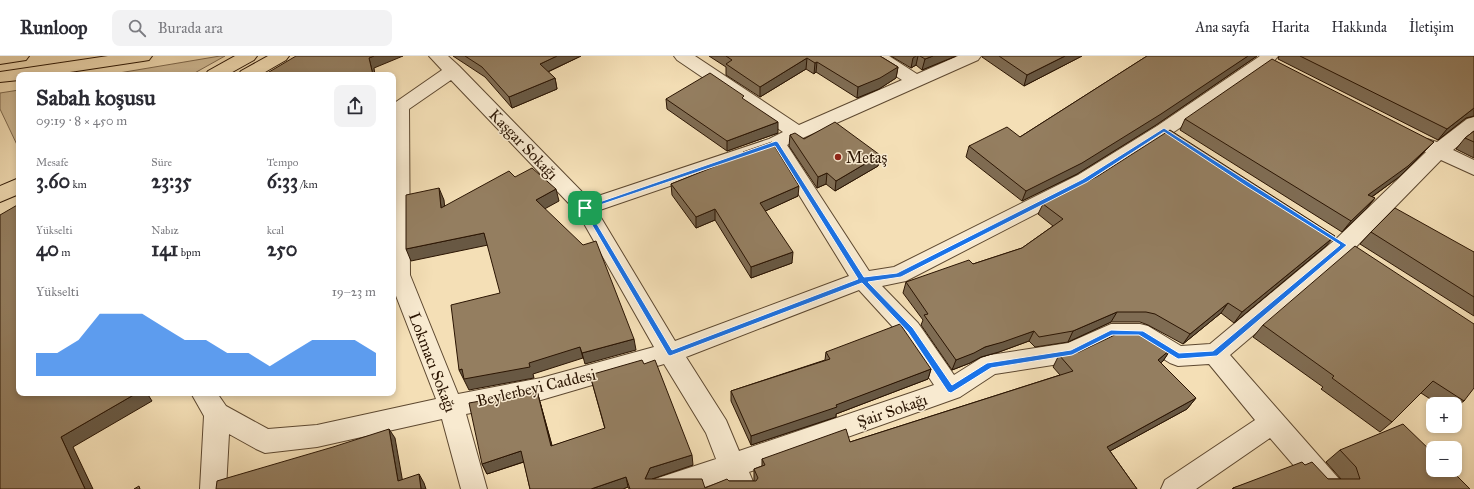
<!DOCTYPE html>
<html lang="tr">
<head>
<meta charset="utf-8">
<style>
  body { margin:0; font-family:"IM FELL Great Primer",serif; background:#f2f2f3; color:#2b2b33; height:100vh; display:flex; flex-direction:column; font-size:15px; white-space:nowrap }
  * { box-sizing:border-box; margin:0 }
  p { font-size:13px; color:#7c7c81 }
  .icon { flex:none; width:22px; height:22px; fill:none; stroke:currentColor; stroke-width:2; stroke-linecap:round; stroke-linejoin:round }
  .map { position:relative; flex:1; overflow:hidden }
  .panel { position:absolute; left:16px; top:16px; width:380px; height:324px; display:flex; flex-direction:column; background:#fff; border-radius:8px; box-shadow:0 2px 6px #0003 }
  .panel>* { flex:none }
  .buttons { position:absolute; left:1426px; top:341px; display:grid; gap:8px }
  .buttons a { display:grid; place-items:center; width:36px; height:36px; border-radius:8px; background:#fff; box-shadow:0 2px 6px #0003; font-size:20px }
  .pin { position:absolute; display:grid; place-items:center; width:34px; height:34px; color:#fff; margin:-17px; border-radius:8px; box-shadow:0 2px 6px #0006 }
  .round { display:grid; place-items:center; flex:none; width:42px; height:42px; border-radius:8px; background:#f2f2f3 }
  .summary { display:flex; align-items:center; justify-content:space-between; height:68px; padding:0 20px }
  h1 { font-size:22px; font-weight:700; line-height:30px }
  .stats { display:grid; grid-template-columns:repeat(3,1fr); gap:6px; height:68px; padding:4px 20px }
  .stats div { display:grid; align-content:center }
  .stats b { font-size:20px; font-weight:700 }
  .stats small { font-size:11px; font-weight:400 }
  .stats p { font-size:11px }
  .chart { height:112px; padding:8px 20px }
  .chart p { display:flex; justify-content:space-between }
  .chart svg { width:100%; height:72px; margin-top:4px; fill:#1a73e8; opacity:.7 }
  header { display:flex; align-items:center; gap:24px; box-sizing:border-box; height:56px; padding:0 20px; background:#fff; border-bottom:1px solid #e1e1e2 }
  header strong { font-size:19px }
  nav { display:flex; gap:22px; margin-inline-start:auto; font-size:14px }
  .search { width:280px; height:36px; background:#f2f2f3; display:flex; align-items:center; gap:10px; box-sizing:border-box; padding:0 14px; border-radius:8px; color:#7c7c81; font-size:15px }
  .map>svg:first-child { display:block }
  .green { fill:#d2bd98; stroke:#7e694e }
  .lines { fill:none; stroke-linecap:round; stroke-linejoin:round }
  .minor-casing { stroke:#5d4830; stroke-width:2 }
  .major-casing { stroke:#2b1503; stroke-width:2 }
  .minor { fill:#f8ead0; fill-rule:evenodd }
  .major { fill:#f4dfb6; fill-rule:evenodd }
  .wall { fill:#7f6c53; stroke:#2b1503 }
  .shaded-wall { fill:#685843; stroke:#2b1503 }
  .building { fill:#947e60; stroke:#2b1503 }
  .route { fill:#1a73e8; stroke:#fff; fill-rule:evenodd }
  .poi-dot { fill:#8f2418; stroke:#f8ead0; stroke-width:1.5 }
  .labels { text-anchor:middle; stroke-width:3; stroke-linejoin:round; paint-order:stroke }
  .street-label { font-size:16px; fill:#2b1503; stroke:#f8ead0 }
  .poi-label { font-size:16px; fill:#2b1503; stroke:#f8ead0; text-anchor:start }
</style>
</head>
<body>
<header>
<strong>Runloop</strong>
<div class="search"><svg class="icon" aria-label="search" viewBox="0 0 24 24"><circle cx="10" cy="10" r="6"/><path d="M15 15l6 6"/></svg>Burada ara</div>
<nav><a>Ana sayfa</a><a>Harita</a><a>Hakkında</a><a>İletişim</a></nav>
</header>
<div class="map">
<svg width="1474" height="433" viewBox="0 0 1474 433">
  <rect width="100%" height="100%" fill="#f4dfb6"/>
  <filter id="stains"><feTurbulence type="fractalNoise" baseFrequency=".005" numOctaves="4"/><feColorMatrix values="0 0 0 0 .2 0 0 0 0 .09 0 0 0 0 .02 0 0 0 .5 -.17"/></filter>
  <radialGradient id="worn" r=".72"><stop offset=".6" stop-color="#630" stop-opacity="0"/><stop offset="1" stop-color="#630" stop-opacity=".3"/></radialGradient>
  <path class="green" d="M220,0h5l-34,19h-84z
    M19,34v59l-19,-40v-16z"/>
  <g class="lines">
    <defs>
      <path id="minor" d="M429,0h19l11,10 130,133 180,-60 14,-7 -106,-72 -3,-4h21l104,69 103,-45 -31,-20 -3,-4h21l28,18 41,-18h23l-3,4 -191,85 82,126 25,-4 184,-92 79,-49 103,-70h18l-7,9 -100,69 -79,51 -186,96 -24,5 36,37 36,52 27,-17 9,-3 78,-12 43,-19h29l8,2 33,20 29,-2 126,-105 90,-87 -6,-2 -3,-5 3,-5 7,-1 10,3 30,-23 7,-2v16l-21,17 21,10v15l-33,-15 -89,91 -122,104 110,125 4,9h-30l-44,-51 -74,51h-35l4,-9 90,-60 -46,-56 -31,2 -8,-3 -34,-21h-22l-42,20 -77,12 -35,23 -211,75 7,17h-27l-4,-9 -26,9h-51l4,-9 64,-21 -10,-26 -42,-69 -123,36 -75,14 21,75h-26l-19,-70 -125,28 -52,6 -9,-4 -27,-15 -3,55h-26l4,-73 -13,-23h26l9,13 42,23 49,-4 119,-26 -43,-111v-184l49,-34zM451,24l127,133 76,134 -113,31 -83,16 -48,-119 -1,-166zM772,95l77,125 -174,65 -78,-130zM859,234l43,47 32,48 -195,66 -13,-31 -40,-63z"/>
      <path id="major" d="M0,0h29l-3,4 -26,4z
        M108,0h44l-3,4 -6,1 -93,14h-31v5l-19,2v-10z
        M235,0h22l-3,4 -27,15h-22l3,-4z
        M268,0h21l-3,4 -26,15h-22l3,-4z
        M19,122v16l-19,8v-16z"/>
    </defs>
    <use href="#minor" class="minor-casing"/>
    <use href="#major" class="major-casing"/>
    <use href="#minor" class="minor"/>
    <use href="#major" class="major"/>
  </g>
  <path class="wall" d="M453,0h128l-33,16 7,6 2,11 -45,19 -27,-31z
    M709,0h171l18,11 -2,11 -17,11 -22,9 -41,-26 -2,2 -8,-5 -46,28 -34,-22v-8z
    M891,0h65l-34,14 -6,-5 -5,3z
    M982,0h100l-58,30 -42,-29z
    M1147,0h110l-101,69 -79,49 -55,27 -56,-44 3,-11 51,-9z
    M1279,0h195v60l-8,2 -28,22 -160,-81z
    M666,43l78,1 34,33 -51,18 -60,-42z
    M1185,63l249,23 -35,35 -27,20 3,1 -9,11 -24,23 -162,-102z
    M1474,75v27l-18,-9 9,-11z
    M790,79l14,4 76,16 -2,11 -43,25 -9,-7 -9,4 -28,-42z
    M743,96l55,44 -33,15 27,52 -41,15 -36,-58 -19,8 -24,-33 -1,-11 72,-28z
    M1043,148l283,42 -92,77 -13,-10 -38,31 -35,-19 -8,-3h-29l-43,20 -33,5 -6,-6 -30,11 -18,5 -11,6 -18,7 -31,-45 2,-5 -20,-27 3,-11 67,-18 49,-16 31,-22 -15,-12z
    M1371,176l103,20v64l-114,-72z
    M1474,268l-10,77 -9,6v-3h-17l-17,-11 -29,29 -12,10 -59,-43 2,-2 -70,-50 10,-12z
    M1171,293l-8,12 -3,2 36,35 -9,11 -77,42 27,38h-508l-1,-2 -5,2h-93l-6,-27 -37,12 -5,-10 58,-62 12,44 53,-17 -15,-54 103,90 -41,14h-1l54,9 24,-7h25v-12l8,-3v-7l88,-17 210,-67 -7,-8 6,-12z
    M826,296l105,17 -3,10 -92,35v3l-85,28 -20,-44v-10l94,-31z
    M1340,394l130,39h-238l1,-1 72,-23 23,14h13l-15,-17z"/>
  <path class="shaded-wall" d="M374,0h29l-29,12 1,7h-2l-4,-17z
    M557,0h24l-38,18 -3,-10z
    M916,0h2l-2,9 -5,3 2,-10z
    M933,0h23l-34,14 3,-11z
    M1065,0h17l-58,30 3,-11z
    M1248,0h9l-101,69 -79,49 -55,27 4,-10z
    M807,2l-1,11 -46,28v-10z
    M817,6l-1,10 -2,2 1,-11z
    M898,11l-2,11 -17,11 -22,9 1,-11z
    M555,22l2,11 -45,19 -3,-11z
    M1474,52v8l-8,2 -28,22 9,-11z
    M778,66v11l-51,18v-10z
    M1434,86l-35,35 -40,29 9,-11z
    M880,99l-2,11 -43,25 1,-10z
    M827,117l-1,11 -9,4 1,-11z
    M799,130l-1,10 -39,18 1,-11z
    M439,132l5,12 2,20 -5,-12z
    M556,133l3,12 -20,11 -3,-12z
    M1375,142l-9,11 -24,23 9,-11z
    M715,153v11l-19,8v-11z
    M484,177l4,12 -77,16 -5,-12z
    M1335,180l-9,10 -92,77 8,-11z
    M793,196l-1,11 -41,15v-11z
    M1228,247l-7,10 -38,31 7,-10z
    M1117,256l-6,10 -43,20 5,-11z
    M1034,275l-5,10 -30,11 -18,5 -11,6 -18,7 4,-10 29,-13z
    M634,283l2,11 -51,14 -3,-11z
    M580,291l3,11 -50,16 1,4 -65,12 -10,-20z
    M1171,293l-8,12 -13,11 8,-12z
    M931,313l-3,10 -92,35v3l-85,28v-9z
    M537,335l3,11 15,54 -4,-10z
    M137,337h10l5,8 -79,46 20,42h-8l-24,-52z
    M1196,342l-9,11 -88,48 8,-10z
    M389,373l6,9 9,51 -6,-8z
    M521,395l5,10 -39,13 -5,-10z
    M692,399l1,10 -41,14 -5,10 -2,-10 5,-11z
    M419,418l5,9 2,6h-5z
    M626,421l2,10 -5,2h-32z"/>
  <path class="building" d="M296,0h78l-5,2 4,17h-109z
    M465,0h92l-17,8 15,14 -46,19 -27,-30z
    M726,0h154l18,11 -18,11 -22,9 -41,-25 -2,1 -8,-5 -47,29 -34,-23 6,-4z
    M920,0h13l-8,3z
    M999,0h66l-38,19z
    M1147,0h101l-87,58 -79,49 -56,28 -57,-45 38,-19 13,10z
    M1300,0h174v52l-27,21z
    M1272,3l162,83 -26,24 -40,29 7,3 -24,23 -166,-102z
    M710,17l34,23 -2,2 36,24 -51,19 -61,-42z
    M835,66l45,33 -44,26 -9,-8 -9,4 -28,-42 5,-2 9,6z
    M1170,74l165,106 -93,76 -14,-9 -38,31 -35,-20 -9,-2h-29l-44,19 -34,6 -5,-6 -31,11 -18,5 -11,6 -18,7 -32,-45 4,-1 -22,-32 63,-22 4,4 49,-16 41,-29 -20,-15 55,-28z
    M1474,75v11l-9,-4z
    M772,86l27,44 -39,17 33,49 -42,15 -36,-58 -19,8 -25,-33 75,-30 -3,-2z
    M532,112l24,21 -20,11 47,45 13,-4 38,98 -52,14 -2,-6 -51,16 1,4 -66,12 -2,-10 -3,1 -8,-65 49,-12 -16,-60 -78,16v-54l33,-7 2,20 68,-37 6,6z
    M19,148v189h118l-76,44 24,52h-85v-274z
    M1395,152l79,44v45l-103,-65z
    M1355,190l119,78v64l-10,13 -31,-20 -41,41 -60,-44 2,-2 -71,-51z
    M900,268l31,45 -95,36 1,2 -86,29 -20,-45 99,-32 -4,-7z
    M1121,276h22l28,17 -13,11 38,38 -89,49 30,42h-507l-4,-12 -35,12h-61l-9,-38 -39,13 -13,-61 68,-12 14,55 54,-18 -15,-53 52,-15 2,4 11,-4 37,95 -42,13 -5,11h57l3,9 22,-9 2,2h27l2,-3 -4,-9 11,-4 -3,-6 84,-30 4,13 223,-71 -14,-16 20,-3z
    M1403,368l30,29v17h18l19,19h-236l-1,-1 69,-26 3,3 7,-3 16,17h32l-4,-12 -16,-17z
    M389,373l9,52 21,-7 2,15h-205l1,-8 116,-34z
    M139,430l1,3h-6z"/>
  <path class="route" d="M1164,72l183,117 -130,111 -39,3 -39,-24h-27l-40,20 -81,13 -40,25 -3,-1 -40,-60 -46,-49 -192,73 -2,-1 -86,-147 194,-67 2,1 86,135 33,-4 186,-94zM1164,76l82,54 94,59 -127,106 -34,2 -36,-22 -32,-1 -40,20 -84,13 -35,22 -39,-57 -45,-46 33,-5 186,-95zM775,90l83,133 -186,71 -84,-141z"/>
  <circle class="poi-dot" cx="838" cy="101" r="4"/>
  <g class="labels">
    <g class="street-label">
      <text transform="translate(524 88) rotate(46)" y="6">Kaşgar Sokağı</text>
      <text transform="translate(433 306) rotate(69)" y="6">Lokmacı Sokağı</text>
      <text transform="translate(536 331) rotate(-13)" y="6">Beylerbeyi Caddesi</text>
      <text transform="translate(892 354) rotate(-19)" y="6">Şair Sokağı</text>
    </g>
    <g class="poi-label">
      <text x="846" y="107">Metaş</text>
    </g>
  </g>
  <rect width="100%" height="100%" filter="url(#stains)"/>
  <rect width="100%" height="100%" fill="url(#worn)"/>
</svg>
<div class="buttons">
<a>+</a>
<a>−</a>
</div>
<div class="pin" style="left:585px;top:152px;background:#1e9e55"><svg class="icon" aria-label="arrive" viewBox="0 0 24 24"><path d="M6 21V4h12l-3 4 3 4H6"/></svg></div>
<section class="panel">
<div class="summary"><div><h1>Sabah koşusu</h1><p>09:19 · 8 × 450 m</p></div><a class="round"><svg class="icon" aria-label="share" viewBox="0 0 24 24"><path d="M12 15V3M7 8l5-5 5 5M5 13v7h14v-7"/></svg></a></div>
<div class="stats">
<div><p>Mesafe</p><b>3.60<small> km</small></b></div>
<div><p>Süre</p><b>23:35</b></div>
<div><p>Tempo</p><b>6:33<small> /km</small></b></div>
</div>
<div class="stats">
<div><p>Yükselti</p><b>40<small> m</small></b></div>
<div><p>Nabız</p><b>141<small> bpm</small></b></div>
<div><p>kcal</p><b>250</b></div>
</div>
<div class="chart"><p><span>Yükselti</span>19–23 m</p>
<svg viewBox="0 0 160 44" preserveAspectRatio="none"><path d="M0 44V30L10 30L20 22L30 6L40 6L50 6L60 14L70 22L80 22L90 30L100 30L110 38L120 30L130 22L140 22L150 22L160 30V44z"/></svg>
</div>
</section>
</div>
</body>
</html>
